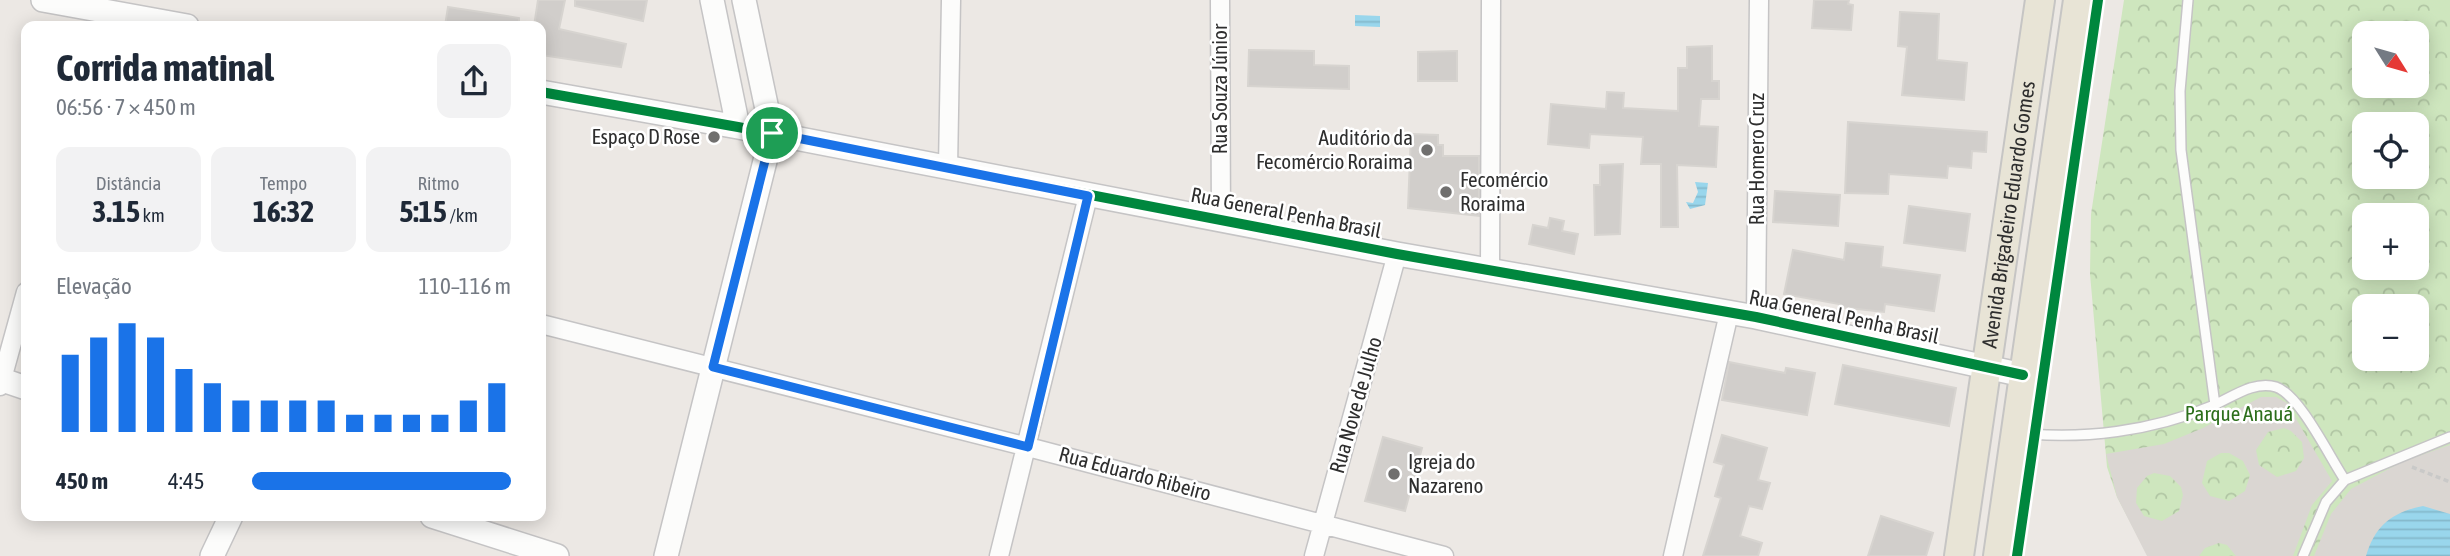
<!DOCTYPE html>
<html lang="pt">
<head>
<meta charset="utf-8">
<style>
  body { margin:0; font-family:"Asap Condensed",sans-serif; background:#f2f2f3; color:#1f2937; height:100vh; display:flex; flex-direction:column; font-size:26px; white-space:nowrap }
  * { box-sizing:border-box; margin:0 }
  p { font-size:23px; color:#747a83 }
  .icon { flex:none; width:38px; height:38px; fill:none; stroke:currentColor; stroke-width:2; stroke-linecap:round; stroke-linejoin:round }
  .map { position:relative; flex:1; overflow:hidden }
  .drawer { position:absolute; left:21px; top:21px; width:525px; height:500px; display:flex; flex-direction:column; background:#fff; border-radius:14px; box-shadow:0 4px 18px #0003 }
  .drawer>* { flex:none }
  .needle { width:46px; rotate:127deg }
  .tools { position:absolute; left:2352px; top:21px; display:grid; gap:14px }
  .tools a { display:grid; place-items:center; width:77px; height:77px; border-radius:14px; background:#fff; box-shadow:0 4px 18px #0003; font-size:35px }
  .pin { position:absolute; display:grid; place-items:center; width:60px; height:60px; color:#fff; margin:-30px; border:4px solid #fff; border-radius:50%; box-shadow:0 2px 7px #0007 }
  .round { display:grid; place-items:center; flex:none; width:74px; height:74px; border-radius:14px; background:#f2f2f3 }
  .head { display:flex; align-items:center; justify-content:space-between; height:119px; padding:0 35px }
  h1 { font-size:38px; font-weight:700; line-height:52px }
  .metrics { display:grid; grid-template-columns:repeat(3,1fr); gap:10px; height:119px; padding:7px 35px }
  .metrics div { display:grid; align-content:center; border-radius:14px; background:#f2f2f3; text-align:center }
  .metrics b { font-size:30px; font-weight:700 }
  .metrics small { font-size:19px; font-weight:400 }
  .metrics p { font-size:19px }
  .chart { height:196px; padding:14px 35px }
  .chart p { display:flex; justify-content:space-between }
  .chart svg { width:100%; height:126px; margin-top:7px; stroke:#1a73e8; stroke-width:6 }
  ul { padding:0 35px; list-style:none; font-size:23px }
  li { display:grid; grid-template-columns:112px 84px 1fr; align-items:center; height:52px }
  li i { height:18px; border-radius:9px; background:#1a73e8 }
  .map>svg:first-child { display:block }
  .park { fill:url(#park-crowns); fill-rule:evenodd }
  .plaza { fill:#dad6d2; fill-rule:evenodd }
  .water { fill:url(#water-rules) }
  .building { fill:#d1cecb; stroke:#d7d4d0; stroke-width:2 }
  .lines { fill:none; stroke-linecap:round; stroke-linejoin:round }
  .service-casing { stroke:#c5c4c5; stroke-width:12 }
  .minor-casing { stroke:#c5c4c5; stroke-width:21 }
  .tertiary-casing { stroke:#c5c4c5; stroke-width:26 }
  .primary-casing { stroke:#c6c5c4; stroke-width:32 }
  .path { stroke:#c9c9c8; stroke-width:3.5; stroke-dasharray:5 3.5; stroke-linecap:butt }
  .service { stroke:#fcfcfb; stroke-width:9 }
  .minor { stroke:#fcfcfb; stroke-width:18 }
  .tertiary { stroke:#fcfcfb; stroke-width:23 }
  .primary { stroke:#e8e4d6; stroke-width:28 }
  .cycleway-casing { stroke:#fff; stroke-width:15 }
  .cycleway { stroke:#00873e; stroke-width:10 }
  .route-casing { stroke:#fff; stroke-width:14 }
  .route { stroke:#1a73e8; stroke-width:9 }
  .poi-dot { fill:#706f6e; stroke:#fff; stroke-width:2.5 }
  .labels { text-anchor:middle; stroke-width:5; stroke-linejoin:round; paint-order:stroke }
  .street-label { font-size:21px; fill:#2e2e2e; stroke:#fff }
  .poi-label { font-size:21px; fill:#2e2e2e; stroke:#fff; text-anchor:end }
  .park-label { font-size:21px; fill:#2c6e1b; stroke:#fff }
</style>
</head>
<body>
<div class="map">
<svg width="2450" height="556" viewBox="0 0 2450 556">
  <defs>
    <pattern id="park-crowns" width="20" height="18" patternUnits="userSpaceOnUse" patternTransform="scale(1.75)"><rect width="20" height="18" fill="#cee6be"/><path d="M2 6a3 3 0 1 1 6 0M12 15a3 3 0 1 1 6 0" fill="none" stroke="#b1c6a4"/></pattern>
    <pattern id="water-rules" width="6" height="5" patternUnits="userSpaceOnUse" patternTransform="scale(1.75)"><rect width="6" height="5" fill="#99d6ec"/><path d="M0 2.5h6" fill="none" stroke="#84b8cb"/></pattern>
  </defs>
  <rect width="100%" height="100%" fill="#ece8e4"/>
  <path class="park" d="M2124,0h326v556h-302l-31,-59 -10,-30 -17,-193 1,-60zM2364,33h53v53h-53zM2364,124h53v53h-53zM2364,215h53v53h-53zM2364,306h53v53h-53z"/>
  <path class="plaza" d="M2261,397h15l11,6 45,78 -20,24 -19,51h-57l-9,-11 -8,-2 -14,5 -6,8h-52l-30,-59 -11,-43 58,-10 39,-16zM2284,428l7,3 11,11 2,16 -8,13 -19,6 -18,-12 -3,-15 12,-18zM2221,453h8l14,8 7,14 -5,16 -16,10 -19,-5 -8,-13 5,-22zM2154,473l16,3 11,11 2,8 -4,16 -17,10 -18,-5 -8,-13 1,-15 10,-12z
    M2450,445v111h-136l17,-42 20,-25 51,-27z"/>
  <path class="water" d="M1355,15l25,1v11l-25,-1z
    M1695,182l13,1 -3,22 -15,4 -4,-7 7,1 5,-11z
    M2423,506l27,8v42h-84c9,-31 27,-44 57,-50z"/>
  <path class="building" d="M538,0h27l-6,29 67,15 -5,23 -80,-12v-29h-7z
    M575,0h72l-4,21 -68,-15z
    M1814,0h35l-1,4 5,1 -2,25 -39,-2z
    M448,7l71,11v8h-74z
    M1900,12l39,2 -2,46 30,3 -3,37 -62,-5 5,-48 -9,-1z
    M1712,46v35h7v18h-18l-2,27 19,1 -2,40 -39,-2 1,62h-17v-63h-20l2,-27 -53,-3 -1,14 -41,-4 3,-40 55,5 1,-17 17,1 -1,15 55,3v-43h9v-21z
    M1249,50l65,1v14l35,1v23l-101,-3z
    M1457,51v30h-39v-29z
    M1848,122l139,10 -1,20 -14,-1 -1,17 -23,-2 -1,12 -58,-4 -1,20 -43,-1z
    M1411,134l27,1v10h5v11h36v60l-71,-8z
    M1623,164l-3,70 -25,1 -1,-50h6v-20z
    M1775,191l65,4 -2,31 -65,-4z
    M1909,206l61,8 -5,37 -61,-8z
    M1550,218l14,3 -2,10 16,3 -4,20 -45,-10 4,-19 15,3z
    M1846,243l37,4 -2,20 59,8 -6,36 -49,-7 -1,8 -45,-5v-3l-55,-10 9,-44 51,10z
    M1729,362l56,11 1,-5 29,5 -8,42 -85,-15z
    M1843,365l113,23 -7,38 -114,-22z
    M1722,435l45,13 -9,32 12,3 -8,26 -13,-3 -9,30 22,7 -4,13h-55l18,-58 -6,-2 9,-31 -10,-3z
    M1383,437l39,11 -17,63 -40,-10z
    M1881,516l52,17 -7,23h-58z"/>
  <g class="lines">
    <defs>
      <path id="service" d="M2188,0l-8,91 1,59 34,255
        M2019,433c64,7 133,-2 193,-27 19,-8 42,-26 64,-19 24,8 54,71 69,93
        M2303,556l23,-54 19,-22 105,-43"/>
      <path id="minor" d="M1220,0l1,220
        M948,167l3,-167
        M1490,270l1,-270
        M1756,317l3,-317
        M541,324l487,123 416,109
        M0,386l26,-94
        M999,556l89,-360
        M1314,556l83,-302
        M1673,556l56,-243"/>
      <path id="tertiary" d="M43,0l144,26
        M712,0l26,127
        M541,92l197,35 659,127 359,63 267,58
        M0,379l26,9
        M432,516l125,40
        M212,556l19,-40
        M666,556l106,-423 -28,-133"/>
      <g id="primary">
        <path id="s1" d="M1959,556l81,-556"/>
        <path d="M1998,556l80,-556"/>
      </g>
    </defs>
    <use href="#service" class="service-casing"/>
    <use href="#minor" class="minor-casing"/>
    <use href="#tertiary" class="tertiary-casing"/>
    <use href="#primary" class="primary-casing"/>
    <path class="path" d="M2412,467l38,15"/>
    <use href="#service" class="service"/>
    <use href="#minor" class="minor"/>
    <use href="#tertiary" class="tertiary"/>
    <use href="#primary" class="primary"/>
    <defs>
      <path id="cycleway" d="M541,92l197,35 659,127 359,63 267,58
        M2017,556l81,-556"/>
    </defs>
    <use href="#cycleway" class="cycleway-casing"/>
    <use href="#cycleway" class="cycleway"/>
  </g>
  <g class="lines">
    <defs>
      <path id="route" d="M772,133l316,63 -60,251 -315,-80z"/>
    </defs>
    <use href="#route" class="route-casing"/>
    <use href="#route" class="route"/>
  </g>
  <g class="poi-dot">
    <circle cx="714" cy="137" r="7"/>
    <circle cx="1427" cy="150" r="7"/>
    <circle cx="1446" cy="192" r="7"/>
    <circle cx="1394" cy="474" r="7"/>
  </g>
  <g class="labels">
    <g class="street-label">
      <text transform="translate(1220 89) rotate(-90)" y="7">Rua Souza Júnior</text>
      <text transform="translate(1757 159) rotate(-90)" y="7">Rua Homero Cruz</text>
      <text transform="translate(1286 213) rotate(11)" y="7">Rua General Penha Brasil</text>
      <text dy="7" stroke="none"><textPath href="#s1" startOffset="345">Avenida Brigadeiro Eduardo Gomes</textPath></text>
      <text transform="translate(1844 317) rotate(12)" y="7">Rua General Penha Brasil</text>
      <text transform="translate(1356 405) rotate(-74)" y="7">Rua Nove de Julho</text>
      <text transform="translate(1135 474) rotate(15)" y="7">Rua Eduardo Ribeiro</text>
    </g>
    <g class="poi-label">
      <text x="700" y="144">Espaço D Rose</text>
      <text x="1413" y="145">Auditório da<tspan x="1413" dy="24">Fecomércio Roraima</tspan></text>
      <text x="1460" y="187" text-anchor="start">Fecomércio<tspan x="1460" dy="24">Roraima</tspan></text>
      <text x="1408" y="469" text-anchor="start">Igreja do<tspan x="1408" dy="24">Nazareno</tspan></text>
    </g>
    <g class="park-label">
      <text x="2239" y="421">Parque Anauá</text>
    </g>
  </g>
</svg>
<div class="tools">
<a><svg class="needle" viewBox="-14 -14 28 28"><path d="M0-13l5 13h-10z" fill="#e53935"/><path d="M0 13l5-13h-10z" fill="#747a83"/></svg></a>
<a><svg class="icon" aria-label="locate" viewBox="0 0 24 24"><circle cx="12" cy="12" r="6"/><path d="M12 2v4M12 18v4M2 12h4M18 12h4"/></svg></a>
<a>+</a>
<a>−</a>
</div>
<div class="pin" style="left:772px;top:133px;background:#1e9e55"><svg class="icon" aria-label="arrive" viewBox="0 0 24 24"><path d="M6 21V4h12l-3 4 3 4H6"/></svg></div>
<section class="drawer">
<div class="head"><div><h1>Corrida matinal</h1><p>06:56 · 7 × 450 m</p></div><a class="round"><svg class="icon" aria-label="share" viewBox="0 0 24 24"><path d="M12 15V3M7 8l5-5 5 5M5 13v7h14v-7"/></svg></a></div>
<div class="metrics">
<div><p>Distância</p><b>3.15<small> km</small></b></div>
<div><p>Tempo</p><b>16:32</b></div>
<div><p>Ritmo</p><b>5:15<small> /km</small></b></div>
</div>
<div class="chart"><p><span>Elevação</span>110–116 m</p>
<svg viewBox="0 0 160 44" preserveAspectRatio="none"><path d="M5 44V17M15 44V11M25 44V6M35 44V11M45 44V22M55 44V27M65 44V33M75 44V33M85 44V33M95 44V33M105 44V38M115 44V38M125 44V38M135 44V38M145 44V33M155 44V27"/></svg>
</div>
<ul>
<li><b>450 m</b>4:45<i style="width:100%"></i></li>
</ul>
</section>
</div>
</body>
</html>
